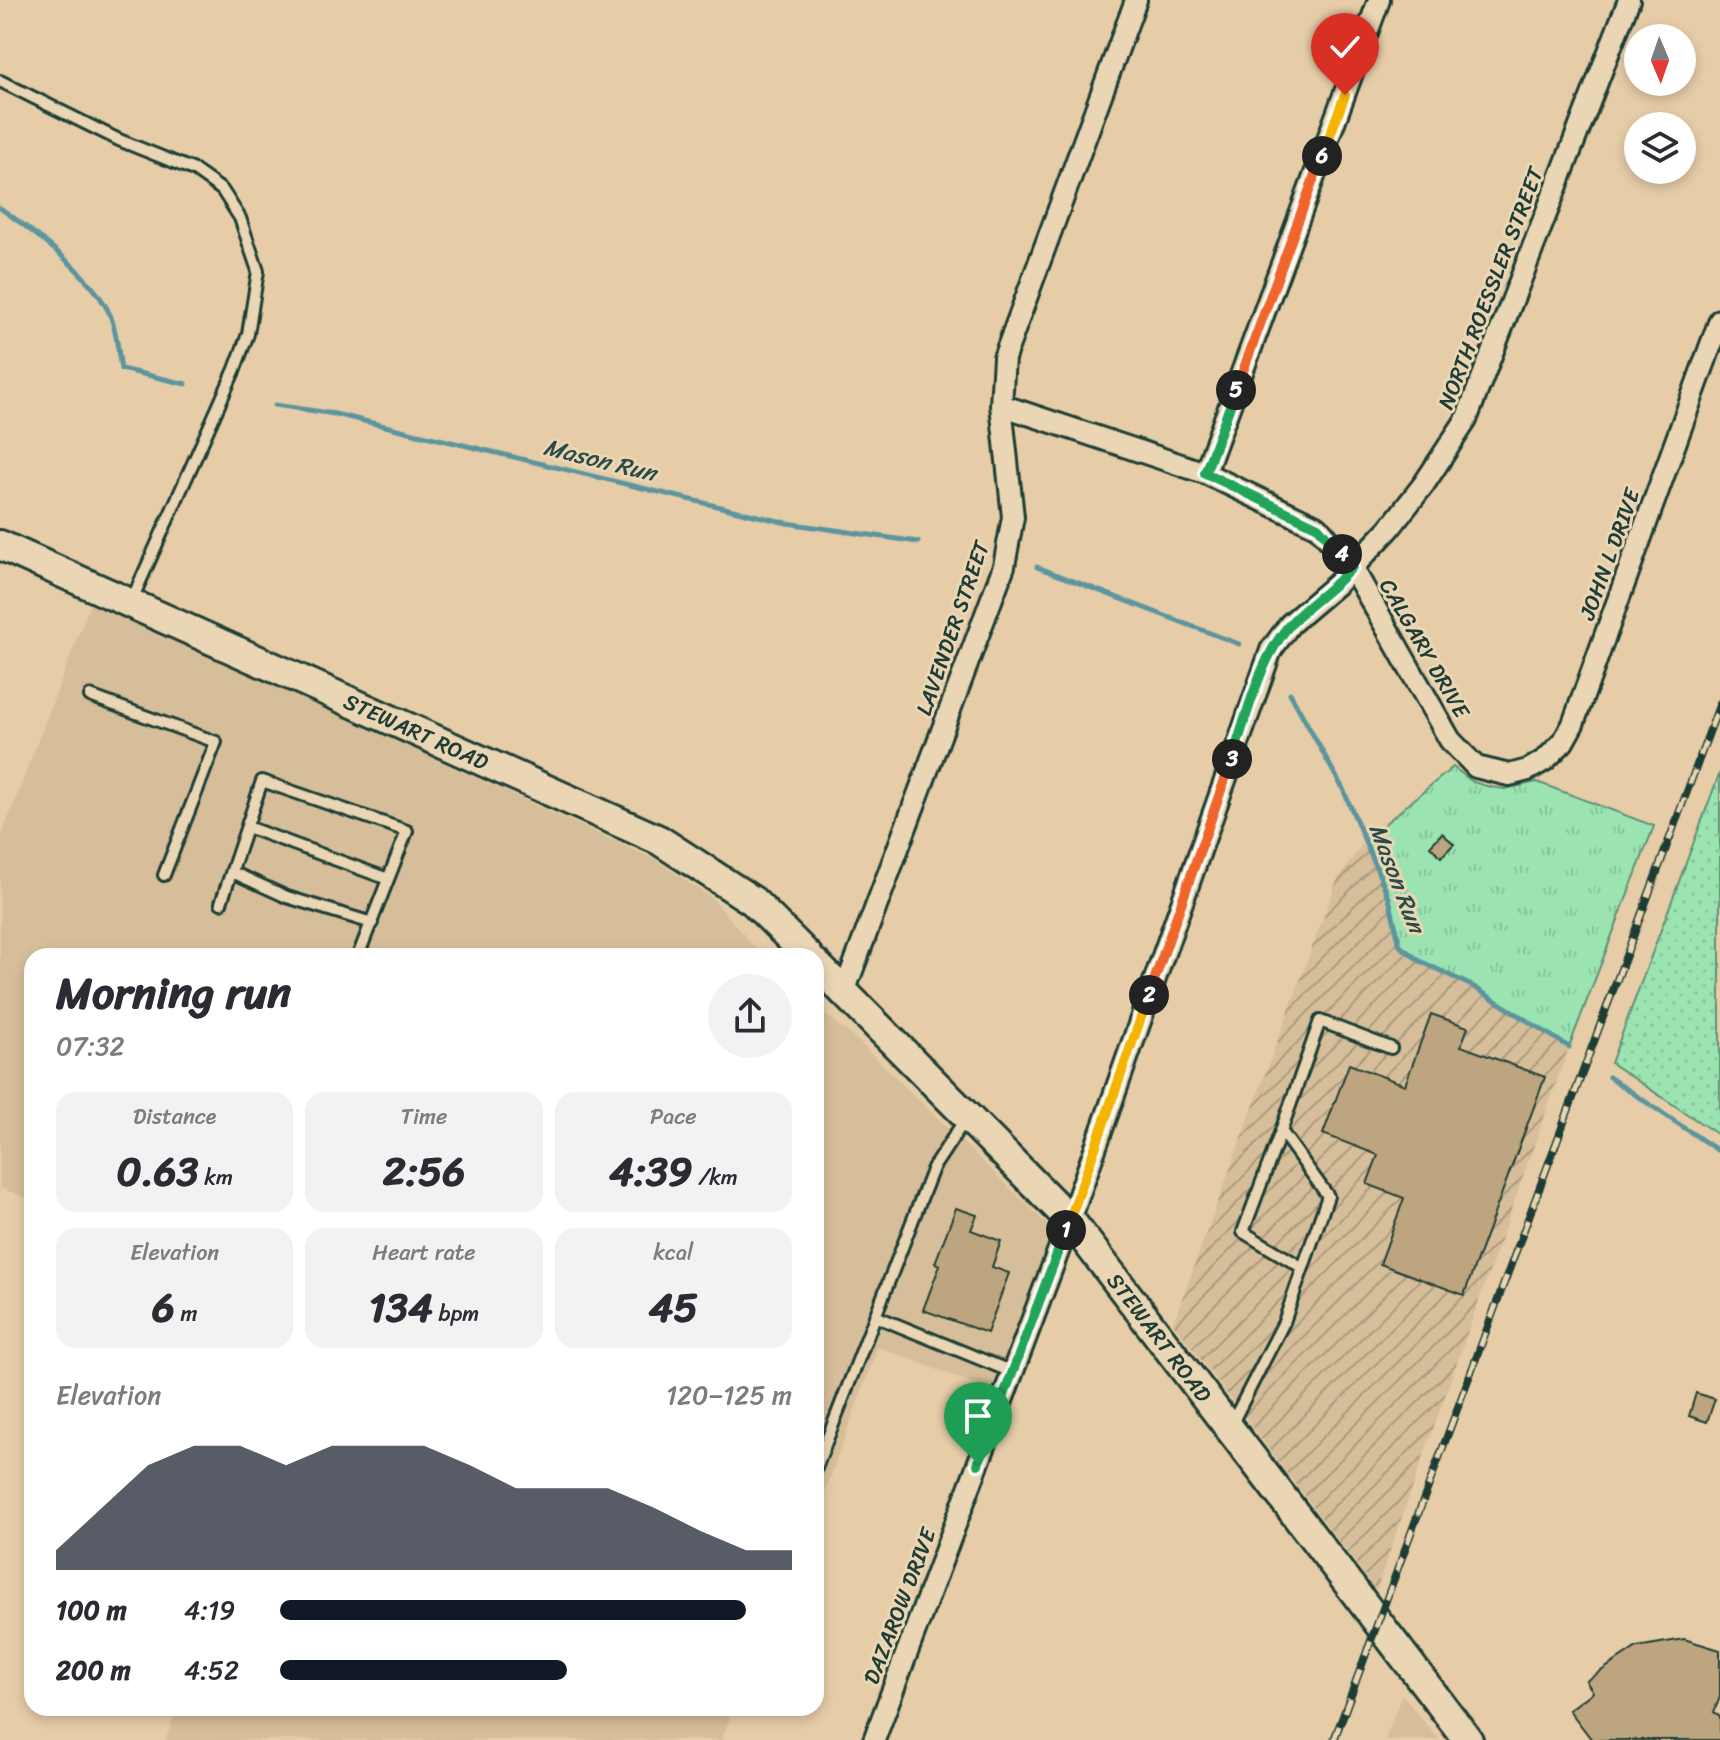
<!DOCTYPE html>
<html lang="en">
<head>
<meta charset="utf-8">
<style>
  body { margin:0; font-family:Sriracha,sans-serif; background:#f2f2f3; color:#2b2b33; height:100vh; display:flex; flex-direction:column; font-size:30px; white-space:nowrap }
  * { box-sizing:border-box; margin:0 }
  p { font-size:26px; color:#7c7c81 }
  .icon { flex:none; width:44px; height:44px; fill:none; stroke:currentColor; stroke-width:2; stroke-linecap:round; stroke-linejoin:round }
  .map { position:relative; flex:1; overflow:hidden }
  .side { position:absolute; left:24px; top:948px; width:800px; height:768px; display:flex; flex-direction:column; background:#fff; border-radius:24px; box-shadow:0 4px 12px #0003 }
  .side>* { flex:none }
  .needle { width:52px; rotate:178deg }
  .controls { position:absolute; left:1624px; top:24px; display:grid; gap:16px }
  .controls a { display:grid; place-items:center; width:72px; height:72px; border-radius:50%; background:#fff; box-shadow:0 4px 12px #0003; font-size:40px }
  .pin { position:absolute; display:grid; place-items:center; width:68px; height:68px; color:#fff; margin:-82px -34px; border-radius:50% 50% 50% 0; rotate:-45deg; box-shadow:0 0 8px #0007 }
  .pin .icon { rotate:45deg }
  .km { position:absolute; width:40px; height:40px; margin:-20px; border-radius:50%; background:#222; color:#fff; font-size:22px; line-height:40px; text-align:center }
  .round { display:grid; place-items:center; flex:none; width:84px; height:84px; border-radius:42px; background:#f2f2f3 }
  .head { display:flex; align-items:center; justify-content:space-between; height:136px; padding:0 32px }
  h1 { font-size:44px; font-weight:800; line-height:60px }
  .figures { display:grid; grid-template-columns:repeat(3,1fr); gap:12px; height:136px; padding:8px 32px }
  .figures div { display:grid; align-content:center; border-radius:20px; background:#f2f2f3; text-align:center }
  .figures b { font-size:40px; font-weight:800 }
  .figures small { font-size:22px; font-weight:400 }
  .figures p { font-size:22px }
  .chart { height:224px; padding:16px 32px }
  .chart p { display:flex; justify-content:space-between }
  .chart svg { width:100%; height:144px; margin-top:8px; fill:#111827; opacity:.7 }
  ul { padding:0 32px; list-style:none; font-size:26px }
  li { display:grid; grid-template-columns:128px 96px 1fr; align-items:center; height:60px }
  li i { height:20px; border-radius:10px; background:#111827 }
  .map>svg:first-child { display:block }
  .built { fill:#d6be9a }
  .industrial { fill:url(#industrial-furrows) }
  .grass { fill:url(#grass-dots); stroke:#5d9073; stroke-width:2 }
  .park { fill:url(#park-tufts); stroke:#5d9073; stroke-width:2 }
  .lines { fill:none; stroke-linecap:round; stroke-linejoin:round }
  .stream { stroke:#5c959e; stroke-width:5 }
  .building { fill:#bda57f; stroke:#1f3d34; stroke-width:2 }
  .lane-casing { stroke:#1f3d34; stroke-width:16 }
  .street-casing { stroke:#1f3d34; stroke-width:26 }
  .secondary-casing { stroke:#1f3d34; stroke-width:34 }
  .lane { stroke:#ead6b4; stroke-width:10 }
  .street { stroke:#ead6b4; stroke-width:20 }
  .secondary { stroke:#ead6b4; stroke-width:28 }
  .rail-casing { stroke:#1f3d34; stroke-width:8 }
  .rail { stroke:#ead6b4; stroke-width:5; stroke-dasharray:15; stroke-linecap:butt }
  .split-1-casing { stroke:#fff; stroke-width:16 }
  .split-2-casing { stroke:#fff; stroke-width:16 }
  .split-3-casing { stroke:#fff; stroke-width:16 }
  .split-4-casing { stroke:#fff; stroke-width:16 }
  .split-5-casing { stroke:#fff; stroke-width:16 }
  .split-6-casing { stroke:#fff; stroke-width:16 }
  .split-7-casing { stroke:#fff; stroke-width:16 }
  .split-1 { stroke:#22a559; stroke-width:10 }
  .split-2 { stroke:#f5b400; stroke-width:10 }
  .split-3 { stroke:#f0652b; stroke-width:10 }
  .split-4 { stroke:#22a559; stroke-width:10 }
  .split-5 { stroke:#22a559; stroke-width:10 }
  .split-6 { stroke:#f0652b; stroke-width:10 }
  .split-7 { stroke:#f5b400; stroke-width:10 }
  .labels { text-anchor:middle; stroke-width:6; stroke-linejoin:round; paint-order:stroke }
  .street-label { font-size:22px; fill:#1f3d34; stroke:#ead6b4 }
  .water-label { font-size:24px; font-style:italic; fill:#294c46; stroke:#ead6b4 }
</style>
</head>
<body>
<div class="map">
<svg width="1720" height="1740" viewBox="0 0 1720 1740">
  <defs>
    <pattern id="industrial-furrows" width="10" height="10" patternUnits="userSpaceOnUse" patternTransform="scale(2)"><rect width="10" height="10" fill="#d6be9a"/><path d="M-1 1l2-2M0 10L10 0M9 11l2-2" fill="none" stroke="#ad9c7e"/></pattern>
    <pattern id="grass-dots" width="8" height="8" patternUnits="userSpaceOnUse" patternTransform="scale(2)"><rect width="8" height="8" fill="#9be4b2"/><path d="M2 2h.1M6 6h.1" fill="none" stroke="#85c49a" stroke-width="1.8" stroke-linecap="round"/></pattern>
    <pattern id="park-tufts" width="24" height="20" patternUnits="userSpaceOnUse" patternTransform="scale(2)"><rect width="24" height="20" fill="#9be4b2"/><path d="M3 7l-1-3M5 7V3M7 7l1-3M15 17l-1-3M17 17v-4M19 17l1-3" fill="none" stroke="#85c49a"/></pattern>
  </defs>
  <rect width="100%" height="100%" fill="#e6cda8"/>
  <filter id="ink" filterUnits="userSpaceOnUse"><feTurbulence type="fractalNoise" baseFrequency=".0125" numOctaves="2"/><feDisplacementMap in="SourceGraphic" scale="16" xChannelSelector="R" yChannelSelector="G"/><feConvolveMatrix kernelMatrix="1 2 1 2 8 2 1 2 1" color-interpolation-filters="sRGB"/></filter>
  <g filter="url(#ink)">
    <path class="built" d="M91,602l565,258 57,39 49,57h-730v244l-32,-12v-348z
      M816,1007l40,32 196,190 -57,163 -117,-45 -60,163z
      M1402,1694l37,46h-54z
      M178,1708h555l-11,32h-557z"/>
    <path class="industrial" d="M1364,841l25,57 6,27 25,36 54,26 95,60 -193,543 -203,-267 163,-440z"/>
    <path class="grass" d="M1720,772v364l-109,-73z"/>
    <path class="park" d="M1453,767l20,15 17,5 15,2 32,-7 117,44 -85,221 -95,-60 -54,-26 -20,-15 -11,-48 -25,-57z"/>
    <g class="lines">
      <path class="stream" d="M0,208c34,24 94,68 110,107 7,16 8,37 11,54l65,15
        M275,405l60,9 452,109 131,19
        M1037,567l202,77
        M1290,693l53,96 46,109 11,48 20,15 54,26 95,60
        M1609,1077l111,75"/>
    </g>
    <path class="building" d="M1442,833l12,11 -13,13 -11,-11z
      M1431,1014l37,13 -7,19 84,31 -81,218 -84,-31 24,-66 -37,-14 11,-29 -55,-21 26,-70 56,21z
      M956,1208l21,7 -6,15 30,11 -9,26 17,6 -22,60 -64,-23 17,-45 -5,-2z
      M1696,1393l19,6 -8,23 -18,-6z
      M1684,1639l36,11v47l-6,15 6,4v24h-128l-23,-30 24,-18 -7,-11 51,-34z"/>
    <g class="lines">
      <defs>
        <path id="lane" d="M0,81l119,59 75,30 28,20 18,28 18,53 -10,63 -13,35 -104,233
          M90,696l126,46 -52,133
          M247,827l141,52
          M232,872l55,25 85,26
          M221,903l41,-122 145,50 -49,125
          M1281,1131l-38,101 60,36
          M875,1316l137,56
          M1231,1425l53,-103 44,-126 -47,-65 39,-110 71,27
          M816,1468l117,-300 33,-50"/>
        <path id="street" d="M1001,405l204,68 113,54 34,40 98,173 26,27 33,8 19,-5 17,-10 18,-18 10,-18 147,-404
          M1205,473l174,-473
          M844,992l160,-426 9,-49 -12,-112 3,-47 132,-358
          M874,1740l196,-520 201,-570 19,-26 47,-40 52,-55 35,-45 42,-64 163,-420"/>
        <g id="secondary">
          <path id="s1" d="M0,545l659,295 94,61 55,55"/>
          <path id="s2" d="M816,964l254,256 398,520"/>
        </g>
      </defs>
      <use href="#lane" class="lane-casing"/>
      <use href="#street" class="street-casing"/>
      <use href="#secondary" class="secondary-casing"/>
      <use href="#lane" class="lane"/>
      <use href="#street" class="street"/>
      <use href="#secondary" class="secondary"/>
      <defs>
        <path id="rail" d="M1334,1740l386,-1037"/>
      </defs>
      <use href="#rail" class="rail-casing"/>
      <use href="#rail" class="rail"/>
    </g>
  </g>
  <g class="lines" filter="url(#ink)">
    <defs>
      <path id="split-1" d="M978,1464l88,-234"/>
      <path id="split-2" d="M1066,1230l83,-235"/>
      <path id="split-3" d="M1149,995l83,-236"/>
      <path id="split-4" d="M1232,759c16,-45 27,-101 60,-137 19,-20 42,-34 60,-55l-10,-13"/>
      <path id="split-5" d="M1236,390l-31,83 113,54 24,27"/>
      <path id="split-6" d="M1236,390l86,-234"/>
      <path id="split-7" d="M1322,156l23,-61"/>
    </defs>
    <use href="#split-1" class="split-1-casing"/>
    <use href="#split-2" class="split-2-casing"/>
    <use href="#split-3" class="split-3-casing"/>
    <use href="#split-4" class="split-4-casing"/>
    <use href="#split-5" class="split-5-casing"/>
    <use href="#split-6" class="split-6-casing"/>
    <use href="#split-7" class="split-7-casing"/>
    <use href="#split-1" class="split-1"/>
    <use href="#split-2" class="split-2"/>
    <use href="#split-3" class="split-3"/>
    <use href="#split-4" class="split-4"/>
    <use href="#split-5" class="split-5"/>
    <use href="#split-6" class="split-6"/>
    <use href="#split-7" class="split-7"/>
  </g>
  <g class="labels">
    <g class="street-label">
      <text transform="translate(1490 288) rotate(-69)" y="8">NORTH ROESSLER STREET</text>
      <text transform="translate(1609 554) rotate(-70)" y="8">JOHN L DRIVE</text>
      <text transform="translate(952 628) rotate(-71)" y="8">LAVENDER STREET</text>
      <text transform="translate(1425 648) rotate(60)" y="8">CALGARY DRIVE</text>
      <text dy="8" stroke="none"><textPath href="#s1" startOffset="456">STEWART ROAD</textPath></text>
      <text dy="8" stroke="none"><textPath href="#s2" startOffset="508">STEWART ROAD</textPath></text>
      <text transform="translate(899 1606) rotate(-69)" y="8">DAZAROW DRIVE</text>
    </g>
    <g class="water-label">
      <text transform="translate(600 460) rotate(14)" y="8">Mason Run</text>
      <text transform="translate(1397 878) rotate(69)" y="8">Mason Run</text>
    </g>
  </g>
</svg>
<div class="controls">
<a><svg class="needle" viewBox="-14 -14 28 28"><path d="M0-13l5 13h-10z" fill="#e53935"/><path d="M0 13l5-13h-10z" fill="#7c7c81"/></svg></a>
<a><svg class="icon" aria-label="layers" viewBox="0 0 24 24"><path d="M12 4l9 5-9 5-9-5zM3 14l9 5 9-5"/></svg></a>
</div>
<div class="pin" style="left:978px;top:1464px;background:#1e9e55"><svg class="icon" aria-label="arrive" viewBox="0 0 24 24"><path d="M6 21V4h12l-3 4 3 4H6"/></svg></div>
<div class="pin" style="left:1345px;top:95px;background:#d93025"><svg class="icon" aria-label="check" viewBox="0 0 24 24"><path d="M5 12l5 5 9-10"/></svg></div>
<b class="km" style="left:1066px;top:1230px">1</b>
<b class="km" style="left:1149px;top:995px">2</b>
<b class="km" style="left:1232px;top:759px">3</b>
<b class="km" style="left:1342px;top:554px">4</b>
<b class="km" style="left:1236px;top:390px">5</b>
<b class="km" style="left:1322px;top:156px">6</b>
<section class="side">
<div class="head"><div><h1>Morning run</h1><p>07:32</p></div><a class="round"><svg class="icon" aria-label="share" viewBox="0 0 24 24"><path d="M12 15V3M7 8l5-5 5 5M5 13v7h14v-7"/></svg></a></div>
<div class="figures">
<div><p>Distance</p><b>0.63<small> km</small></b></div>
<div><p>Time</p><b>2:56</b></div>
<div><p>Pace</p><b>4:39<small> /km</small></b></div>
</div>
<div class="figures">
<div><p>Elevation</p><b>6<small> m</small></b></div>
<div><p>Heart rate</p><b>134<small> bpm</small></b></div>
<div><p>kcal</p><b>45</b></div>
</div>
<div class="chart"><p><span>Elevation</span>120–125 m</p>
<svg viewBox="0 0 160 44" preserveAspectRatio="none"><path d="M0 44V38L10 25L20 12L30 6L40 6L50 12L60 6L70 6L80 6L90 12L100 19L110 19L120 19L130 25L140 32L150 38L160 38V44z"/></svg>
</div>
<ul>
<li><b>100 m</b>4:19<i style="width:91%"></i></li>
<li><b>200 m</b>4:52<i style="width:56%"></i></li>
</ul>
</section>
</div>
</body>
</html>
